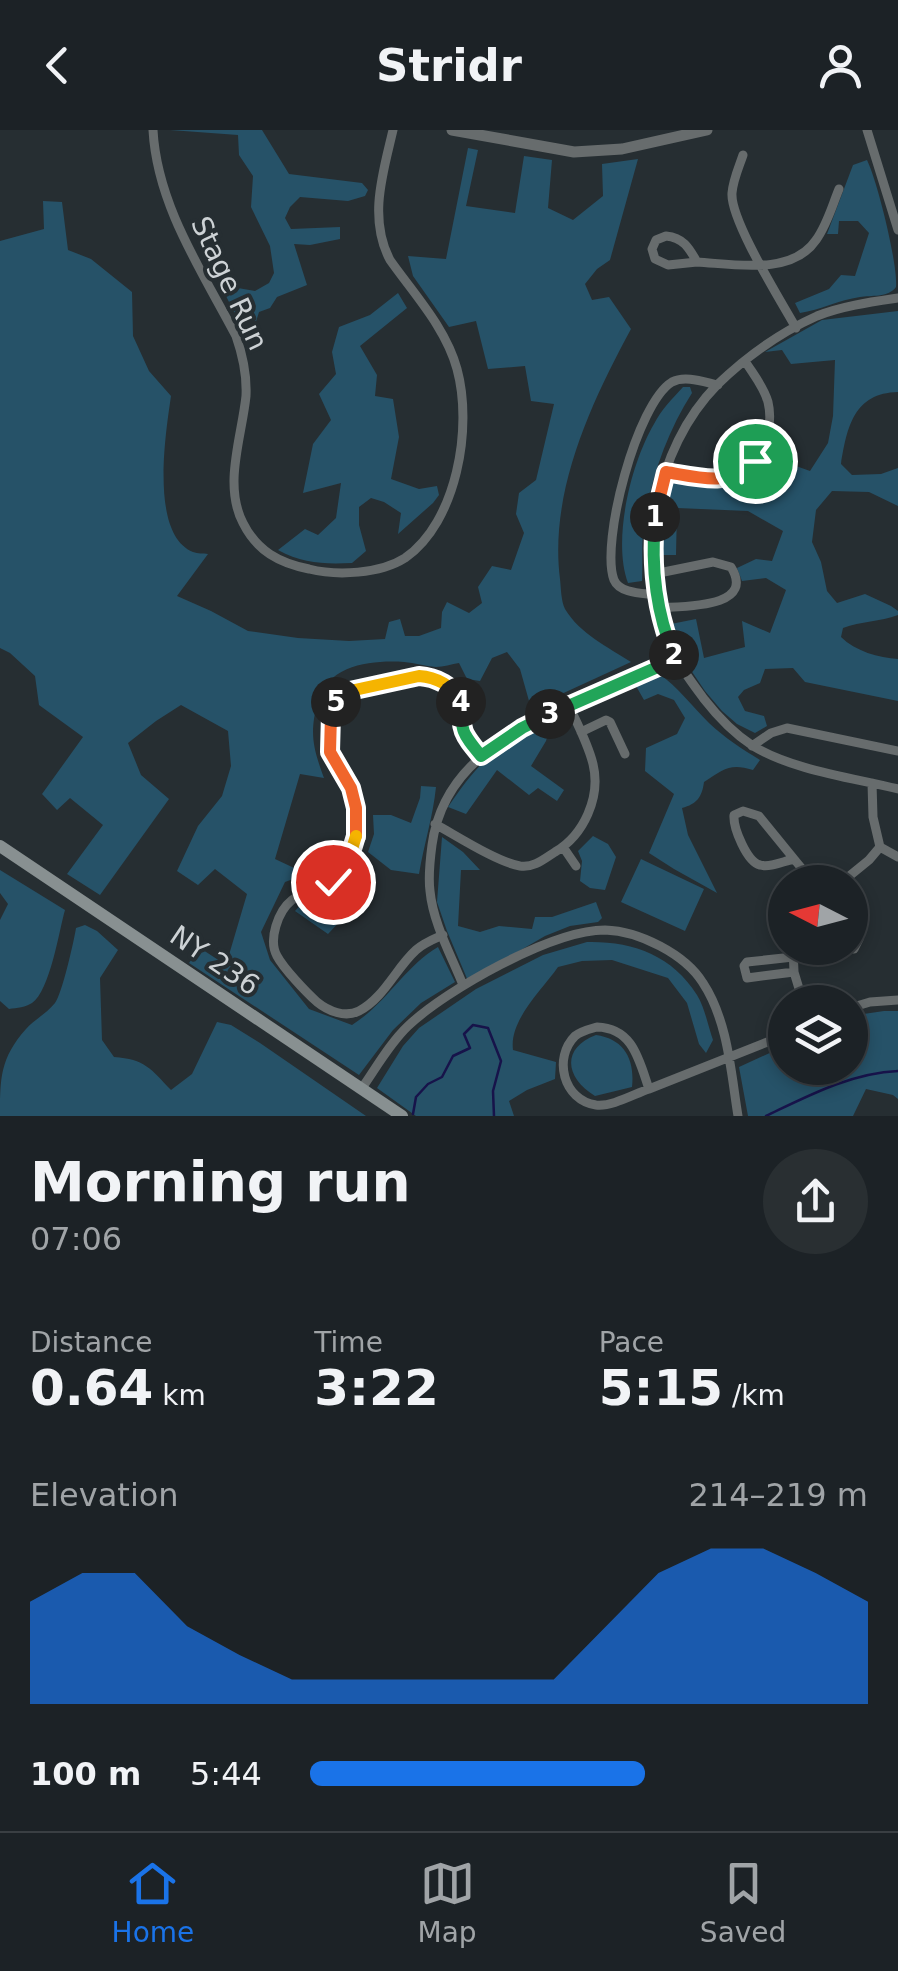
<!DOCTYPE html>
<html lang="en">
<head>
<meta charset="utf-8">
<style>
  body { margin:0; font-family:"DejaVu Sans",sans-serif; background:#292f32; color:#f1f3f6; height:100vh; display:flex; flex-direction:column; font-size:38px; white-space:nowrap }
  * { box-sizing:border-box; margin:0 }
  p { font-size:32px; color:#a0a4a7 }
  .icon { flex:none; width:55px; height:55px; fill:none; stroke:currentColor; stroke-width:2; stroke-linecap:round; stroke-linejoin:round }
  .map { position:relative; height:986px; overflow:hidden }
  .sheet { display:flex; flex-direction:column; background:#1c2226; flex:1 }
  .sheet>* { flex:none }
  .needle { width:65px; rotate:276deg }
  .controls { position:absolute; left:768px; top:735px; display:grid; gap:20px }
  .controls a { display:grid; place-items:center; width:100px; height:100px; border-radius:50%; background:#1c2226; box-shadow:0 5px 15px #0003,0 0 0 2px #3a3f43; font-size:50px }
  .pin { position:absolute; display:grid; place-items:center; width:85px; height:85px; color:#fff; margin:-42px; border:5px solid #fff; border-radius:50%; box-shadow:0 2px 10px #0007 }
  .km { position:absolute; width:50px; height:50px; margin:-25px; border-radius:50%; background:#222; color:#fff; font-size:28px; line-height:50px; text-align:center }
  .round { display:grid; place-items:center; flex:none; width:105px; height:105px; border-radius:52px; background:#292f32 }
  .head { display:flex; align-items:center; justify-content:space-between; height:170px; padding:0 30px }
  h1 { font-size:55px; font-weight:700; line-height:75px }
  .stats { display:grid; grid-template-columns:repeat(3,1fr); gap:15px; height:170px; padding:10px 30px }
  .stats div { display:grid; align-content:center }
  .stats b { font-size:50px; font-weight:700 }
  .stats small { font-size:28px; font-weight:400 }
  .stats p { font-size:28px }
  .chart { height:280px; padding:20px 30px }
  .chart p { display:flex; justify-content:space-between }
  .chart svg { width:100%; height:180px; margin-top:10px; fill:#1a73e8; opacity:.7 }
  ul { padding:0 30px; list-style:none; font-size:32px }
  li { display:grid; grid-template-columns:160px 120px 1fr; align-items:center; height:75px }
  li i { height:25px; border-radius:12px; background:#1a73e8 }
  header { display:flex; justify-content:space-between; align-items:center; height:130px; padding:0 30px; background:#1c2226; font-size:45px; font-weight:700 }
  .tab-bar { display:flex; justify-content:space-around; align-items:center; height:140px; border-top:2px solid #3a3f43; background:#1c2226; font-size:28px; color:#a0a4a7 }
  .tab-bar a { display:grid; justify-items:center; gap:5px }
  .tab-bar .current { color:#1a73e8 }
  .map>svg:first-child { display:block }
  .green { fill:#265268 }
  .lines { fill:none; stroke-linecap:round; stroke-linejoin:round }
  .stream { stroke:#17134a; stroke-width:2.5 }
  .minor { stroke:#676c6d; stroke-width:9 }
  .tertiary { stroke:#676c6d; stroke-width:11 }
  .secondary { stroke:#889091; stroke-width:12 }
  .split-1-casing { stroke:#fff; stroke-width:20 }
  .split-2-casing { stroke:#fff; stroke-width:20 }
  .split-3-casing { stroke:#fff; stroke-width:20 }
  .split-4-casing { stroke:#fff; stroke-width:20 }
  .split-5-casing { stroke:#fff; stroke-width:20 }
  .split-6-casing { stroke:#fff; stroke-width:20 }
  .split-7-casing { stroke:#fff; stroke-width:20 }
  .split-1 { stroke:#f0652b; stroke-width:12 }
  .split-2 { stroke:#22a559; stroke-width:12 }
  .split-3 { stroke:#22a559; stroke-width:12 }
  .split-4 { stroke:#22a559; stroke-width:12 }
  .split-5 { stroke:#f5b400; stroke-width:12 }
  .split-6 { stroke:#f0652b; stroke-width:12 }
  .split-7 { stroke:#f5b400; stroke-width:12 }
  .labels { text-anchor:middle; stroke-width:8; stroke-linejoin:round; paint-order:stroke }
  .street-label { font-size:28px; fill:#cdd2d5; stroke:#262e32 }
</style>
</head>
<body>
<header><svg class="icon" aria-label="back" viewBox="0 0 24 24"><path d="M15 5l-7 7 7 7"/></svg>Stridr<svg class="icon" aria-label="person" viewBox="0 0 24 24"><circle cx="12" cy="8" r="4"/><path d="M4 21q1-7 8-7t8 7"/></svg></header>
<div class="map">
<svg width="898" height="986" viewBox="0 0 898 986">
  <rect width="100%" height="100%" fill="#262e32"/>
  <path class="green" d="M170,0h92l27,44 73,9 6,7 -3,6 -17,5 -48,-4 -10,10 -5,11 6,11 49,-2v12l-30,6 -16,-1 13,41 -30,12 -7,11 -11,4 -5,16 -10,4 -18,-36 12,-8 17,3 14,-8 5,-10 -4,-27 -19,-39 2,-31 -14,-21 -1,-20z
    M468,18l10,2 -12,56 49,7 9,-57 28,4 -4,48 25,12 30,-24 -1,-32 36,-5 -28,101 -13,9 -12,15 7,16 17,-3 22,32c-40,74 -82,163 -71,250 1,9 1,22 5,30 15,25 43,38 66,53l-100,46 -11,-39 -13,-17 -15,6 -12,23 -13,-2 -8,-16c-7,1 -16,4 -23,4 -11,-1 -21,-4 -32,-5 -33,-2 -76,3 -86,39 -9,32 -5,47 6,77l-24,-4 -25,85 32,15 -22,8 -24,50 9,28 39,49 43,16c36,-23 52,-58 86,-78l17,35 -34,21 -28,27 -34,45 -170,-112 11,-15 26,17 21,-71 -32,-25 -17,16 -21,-14 21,-45 24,-30 9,-30 -3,-35 -47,-26 -25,16 -28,22 13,32 28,24 -69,96 -33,-21 36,-49 -33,-27 -13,12 -15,-16 41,-57 -44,-32 -4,-29 -25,-23 -10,-5v-407l44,-12 -1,-28 19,1 6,48 23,9 41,33 1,44 16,35 22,25c-5,36 -22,138 22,156 5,2 10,1 15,2l-31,42 34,15 37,20 50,7 51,3 36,-2 4,-17 11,-3 5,17h14l22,-8 1,-16 5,-10 22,11 13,-10 -4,-16 14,-21 19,4 13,-37 -8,-19 3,-21 17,-13 18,-76 -23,-3 -6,-35 -37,3 -12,-48 -27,6 -36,-51 -5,-20 38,3z
    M867,30c11,23 31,105 29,127 -8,11 -25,8 -36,10 -21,3 -40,13 -60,16l-5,-10 34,-14 12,-14 14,1 14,-43 -11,-12h-19l-1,13h-11l26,-69z
    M398,163l9,15 -47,38 17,29 -2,21 18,3 6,38 -8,42 28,10 18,-3 2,9 -6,8 -35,31 3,-21 -17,-11 -13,-4 -12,9v18l7,26 -14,12c-27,1 -49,1 -74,-13l27,-21 13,6 18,-17 5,-35 -38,10 10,-49 18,-24 -12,-26 17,-20 -4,-22 7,-25 31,-12z
    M898,181v81c-44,1 -51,35 -57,72l11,11 29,-1 17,-6v38l-29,-14 -37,-1 -16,19 -4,32 9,20 6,29 10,12 28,-9 26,12 7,5v4c-18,7 -37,6 -55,13l-2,9c14,14 38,21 57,22v42l-93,-19 -12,-14 -28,1 -5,14 -16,7 -6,7 7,14 19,5 3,10 -12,7 -18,-9 -15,-13 -17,-20 -27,-40 -7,-27 25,-5 8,39 41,-11 -3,-26 28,12 16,-43 -20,-12 -24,3 -5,-13 19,-9 16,2 11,-30 -35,-20 -71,-3 -1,47h-19l2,-34 10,-40 38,4h25l50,-24 28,10 18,-28 5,-27 2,-56 -44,4 -9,-14 -17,2 57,-32z
    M683,257h7l2,6c-25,39 -42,87 -48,133 -3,18 -1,36 -2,55l-14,2c-16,-43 3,-120 26,-159 7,-14 18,-25 29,-37z
    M658,543c20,14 34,33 51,50 16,15 33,26 51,37l-7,10c-23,-7 -29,-1 -49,12 -2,15 -7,22 -22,26l6,27 29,58 -43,-24 -25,-16 25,-59 -29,-23 1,-23 31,-14 8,-16 -11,-18 -16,-6 -14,6 -8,-14z
    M551,593l-5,18 -15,25 33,24 -7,11 -19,-13 -9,7 -32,-25 -31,44 -18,-7c32,-47 49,-64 103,-84z
    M421,656l15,1c-3,30 -12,57 -17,87l-28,-4 -23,-18 6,-18 -1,-19h18l20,8 9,-25z
    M593,706l15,8 8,13 -11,33 -15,-2 -10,-7 2,-20 -4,-10z
    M442,707l21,15 17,18h-19l-3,56 22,6 19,-6 33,3 3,-12h17l44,-15 6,16 -4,4 -28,4 -25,10 -77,45 -21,-50 -10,-29z
    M641,729l63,30 -19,42 -64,-29z
    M0,740l65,40c-6,21 -15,81 -33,93 -6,4 -15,5 -23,6l-9,-8v-81l8,-16 -8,-11z
    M323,764l9,3 12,20 -16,17 -33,-23 9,-10z
    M85,795l12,6 21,19 -18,28 2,62 12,17c31,2 37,12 57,33l21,-16 25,-52 14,3 29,18 106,73h-366c0,-37 0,-58 26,-87 8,-9 21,-16 29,-26 7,-9 19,-62 21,-75z
    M587,812c45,-1 85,13 110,53 8,13 11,31 16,45l-7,13 -7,-9 -12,-41 -19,-25 -56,-18 -30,1 -24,6c-16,23 -49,53 -45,83l43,12 -1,17 -28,11 -18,11 5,15h-98l-39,-28 26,-42 16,-18 57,-39 67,-34z
    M884,881h14v88l-5,-4 -27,-6 -13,27h-105l-9,-49 46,-21v22h65v-52z
    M596,905c28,4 39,24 36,52l-37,9c-30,-18 -34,-48 1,-61z"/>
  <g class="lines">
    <path class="stream" d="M413,984l3,-17 12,-13 14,-7 11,-21 17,-8 -6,-14 9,-9 15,3 13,33 -8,30 1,25
      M766,986c42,-20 85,-43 132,-45"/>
    <path class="minor" d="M153,0c4,75 49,141 83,206 7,20 11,39 10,60 -4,40 -23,89 -3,127 14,28 36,40 66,46 28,7 71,5 96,-11 52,-36 68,-131 52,-189 -11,-41 -43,-75 -67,-109 -22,-42 -7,-87 3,-130
      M867,0l31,100
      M743,25c-4,12 -10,25 -11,38 -2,27 49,108 64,135
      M666,106c18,2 23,12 31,26l-29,3 -13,-6 -3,-10 4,-9z
      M697,132c36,2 95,14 119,-22 11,-15 16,-34 23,-51
      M898,168c-27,4 -56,8 -81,18 -36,16 -72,42 -100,69 -63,64 -82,174 -49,256 9,22 22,39 36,58 14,18 29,34 49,47 39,24 101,32 145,43
      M666,342c20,3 43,10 63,5 30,-6 46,-46 39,-75 -4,-15 -15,-28 -23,-41
      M654,444l59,-12 18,5c26,42 -50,39 -73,41
      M656,465c-12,-2 -36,-1 -42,-15 -14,-37 23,-177 58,-198 13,-7 32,0 46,3
      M581,602l25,-12 4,2 15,32
      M752,616l19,-13 16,-5 111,23
      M743,681l16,5 35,43c-10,2 -24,9 -34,6 -13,-3 -27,-37 -26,-50z
      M435,694c22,12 62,38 85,42 14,2 24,-7 35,-14 29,-17 46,-55 38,-88 -5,-20 -15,-39 -24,-58
      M563,717l13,19
      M880,717l18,10
      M794,729l19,23
      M842,752l27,-22 11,-13 -7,-30 -1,-34
      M443,805c-9,4 -19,8 -27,15 -20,18 -32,48 -57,61 -14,7 -31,0 -42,-9 -11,-10 -33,-33 -40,-46 -9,-16 1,-45 15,-56 6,-5 13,-6 20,-8 21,-6 36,-21 41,-42 5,-20 6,-40 -2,-60 -4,-11 -14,-21 -19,-33 -4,-10 -3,-19 -2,-30 2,-36 20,-36 51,-43 27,-7 40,-12 66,1 7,4 13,8 14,17 1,7 -1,15 0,22 2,13 12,22 20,32
      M793,818l1,24 9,30
      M846,818l8,1 5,-10 -2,-5 -7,-4
      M793,827l-46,5 -3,4 3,12 47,-6
      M463,855c-12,-30 -30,-62 -33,-94 -2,-15 0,-31 2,-46 11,-81 79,-113 145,-143 33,-14 66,-29 99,-43
      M850,878l20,-6 28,-2
      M597,897c36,1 42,33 52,62 -15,5 -37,18 -53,16 -33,-5 -43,-47 -21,-69 6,-5 15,-7 22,-9z
      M362,958c14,-20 28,-45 46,-62 38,-36 144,-96 197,-96 34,1 80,24 98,53 25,38 28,90 35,133
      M649,959l136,-54"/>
    <path class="tertiary" d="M452,0l122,22 48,-3 85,-19"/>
    <path class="secondary" d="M0,716l402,270"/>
  </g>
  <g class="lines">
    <defs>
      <path id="split-1" d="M655,387l11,-45c31,5 66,16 89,-11"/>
      <path id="split-2" d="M655,387c-4,47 0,94 19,138"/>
      <path id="split-3" d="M550,584l126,-55 -2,-4"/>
      <path id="split-4" d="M461,572c0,30 1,31 20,54l41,-28 28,-14"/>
      <path id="split-5" d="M336,572l14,-11 69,-15c16,1 36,10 42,26"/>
      <path id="split-6" d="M336,572l-5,12 -1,38 21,36 5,20v28"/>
      <path id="split-7" d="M333,752l14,-17 9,-29"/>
    </defs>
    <use href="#split-1" class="split-1-casing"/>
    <use href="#split-2" class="split-2-casing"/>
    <use href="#split-3" class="split-3-casing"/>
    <use href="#split-4" class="split-4-casing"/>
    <use href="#split-5" class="split-5-casing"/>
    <use href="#split-6" class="split-6-casing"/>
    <use href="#split-7" class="split-7-casing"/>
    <use href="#split-1" class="split-1"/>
    <use href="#split-2" class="split-2"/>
    <use href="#split-3" class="split-3"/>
    <use href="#split-4" class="split-4"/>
    <use href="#split-5" class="split-5"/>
    <use href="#split-6" class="split-6"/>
    <use href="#split-7" class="split-7"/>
  </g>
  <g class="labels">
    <g class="street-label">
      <text transform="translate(230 153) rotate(65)" y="10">Stage Run</text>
      <text transform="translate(215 830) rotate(34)" y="10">NY 236</text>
    </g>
  </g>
</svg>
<div class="controls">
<a><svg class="needle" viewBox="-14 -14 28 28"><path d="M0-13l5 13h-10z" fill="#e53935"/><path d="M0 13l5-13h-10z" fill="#a0a4a7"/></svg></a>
<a><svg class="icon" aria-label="layers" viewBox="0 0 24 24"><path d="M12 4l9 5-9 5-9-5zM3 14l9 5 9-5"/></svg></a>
</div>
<div class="pin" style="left:755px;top:331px;background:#1e9e55"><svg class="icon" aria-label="arrive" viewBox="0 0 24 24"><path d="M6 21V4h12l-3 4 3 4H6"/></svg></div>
<div class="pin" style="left:333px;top:752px;background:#d93025"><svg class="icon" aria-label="check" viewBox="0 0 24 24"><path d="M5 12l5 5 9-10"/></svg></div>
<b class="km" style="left:655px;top:387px">1</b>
<b class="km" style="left:674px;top:525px">2</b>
<b class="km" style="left:550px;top:584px">3</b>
<b class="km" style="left:461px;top:572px">4</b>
<b class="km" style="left:336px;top:572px">5</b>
</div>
<section class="sheet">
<div class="head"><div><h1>Morning run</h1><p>07:06</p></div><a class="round"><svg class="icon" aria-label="share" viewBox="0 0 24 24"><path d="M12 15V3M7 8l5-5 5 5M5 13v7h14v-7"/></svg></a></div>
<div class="stats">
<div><p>Distance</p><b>0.64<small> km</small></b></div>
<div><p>Time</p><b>3:22</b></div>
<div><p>Pace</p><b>5:15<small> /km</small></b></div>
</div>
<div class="chart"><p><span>Elevation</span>214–219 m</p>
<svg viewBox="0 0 160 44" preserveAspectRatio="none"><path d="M0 44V19L10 12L20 12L30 25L40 32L50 38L60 38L70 38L80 38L90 38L100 38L110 25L120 12L130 6L140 6L150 12L160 19V44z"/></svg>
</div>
<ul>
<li><b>100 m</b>5:44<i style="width:60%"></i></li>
</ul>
</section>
<nav class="tab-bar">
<a class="current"><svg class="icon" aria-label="home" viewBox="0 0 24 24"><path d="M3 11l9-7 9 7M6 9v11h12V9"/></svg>Home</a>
<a><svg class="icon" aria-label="map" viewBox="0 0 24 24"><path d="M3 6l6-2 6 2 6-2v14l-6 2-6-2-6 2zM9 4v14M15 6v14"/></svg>Map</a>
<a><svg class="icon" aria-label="saved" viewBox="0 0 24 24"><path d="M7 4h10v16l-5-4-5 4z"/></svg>Saved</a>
</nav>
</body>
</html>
